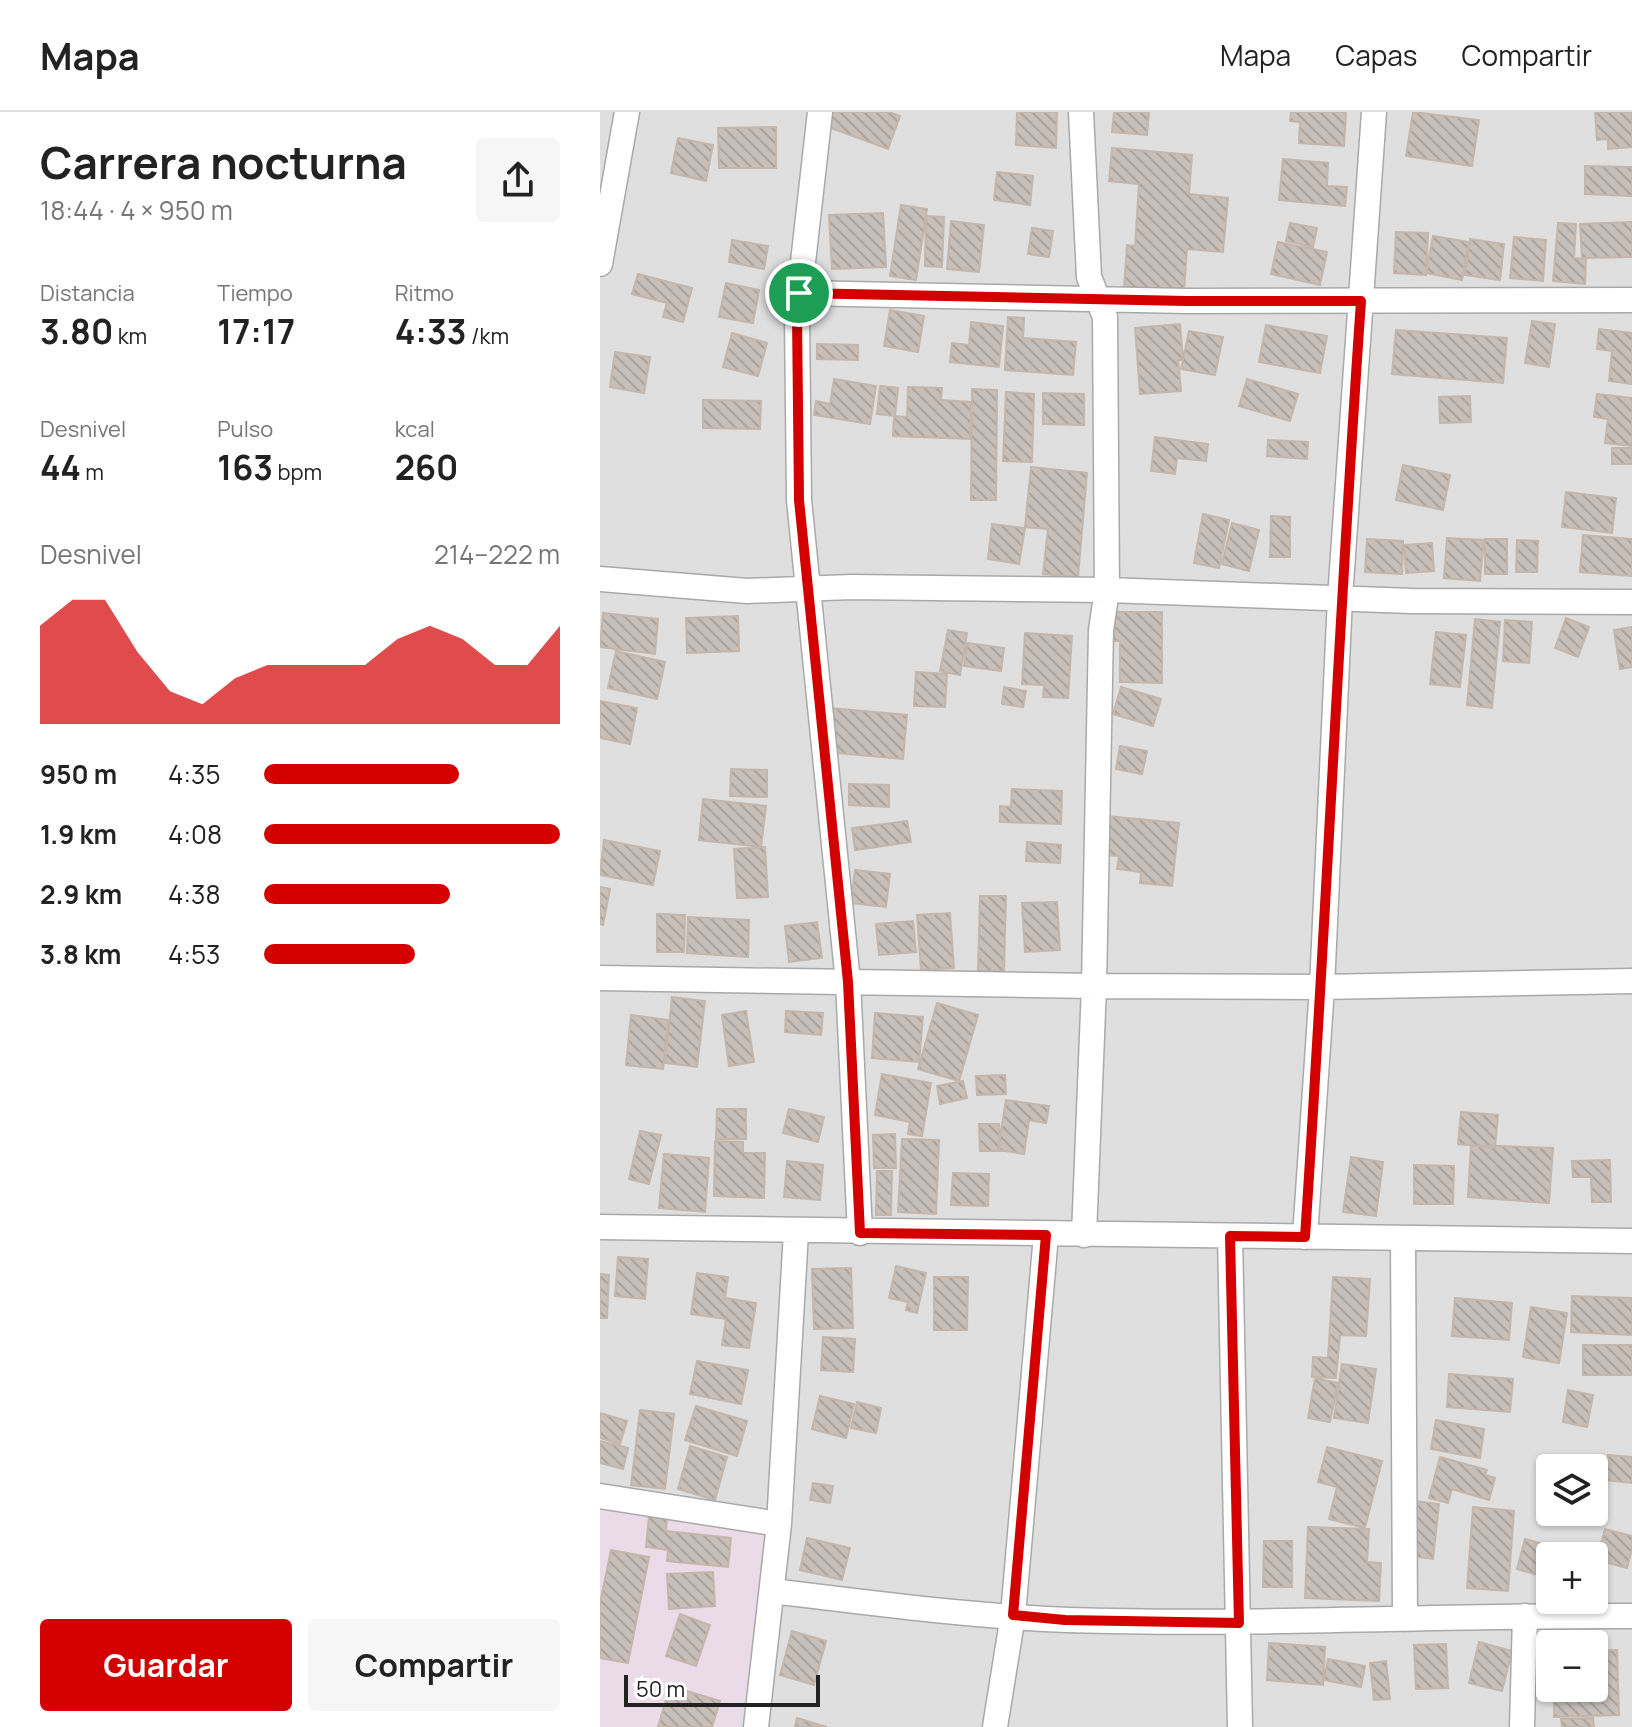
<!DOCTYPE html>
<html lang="es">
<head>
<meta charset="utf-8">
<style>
  body { margin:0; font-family:Manrope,sans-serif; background:#f6f6f6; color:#222; height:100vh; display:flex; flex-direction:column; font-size:30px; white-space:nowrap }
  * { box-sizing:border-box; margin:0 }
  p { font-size:26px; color:#767676 }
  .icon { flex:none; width:44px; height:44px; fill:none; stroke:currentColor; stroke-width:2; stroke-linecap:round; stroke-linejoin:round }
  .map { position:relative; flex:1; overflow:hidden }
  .side { display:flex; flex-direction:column; background:#fff; width:600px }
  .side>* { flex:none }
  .tools { position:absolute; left:936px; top:1342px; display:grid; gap:16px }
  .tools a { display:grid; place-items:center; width:72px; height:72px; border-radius:8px; background:#fff; box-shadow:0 2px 6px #0004; font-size:40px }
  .scale { position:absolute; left:24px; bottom:20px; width:196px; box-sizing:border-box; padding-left:8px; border:4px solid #222; border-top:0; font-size:22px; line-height:28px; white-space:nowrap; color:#222; -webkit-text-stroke:6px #fff; paint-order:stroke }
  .pin { position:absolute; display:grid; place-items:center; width:68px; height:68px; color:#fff; margin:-34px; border:4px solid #fff; border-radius:50%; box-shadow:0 2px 8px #0007 }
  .round { display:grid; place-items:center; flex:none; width:84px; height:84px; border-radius:8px; background:#f6f6f6 }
  .summary { display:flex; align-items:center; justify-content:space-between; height:136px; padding:0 40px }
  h1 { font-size:44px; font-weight:700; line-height:60px }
  .figures { display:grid; grid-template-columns:repeat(3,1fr); gap:12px; height:136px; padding:8px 40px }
  .figures div { display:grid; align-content:center }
  .figures b { font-size:34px; font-weight:700 }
  .figures small { font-size:22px; font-weight:400 }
  .figures p { font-size:22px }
  .chart { height:224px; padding:16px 40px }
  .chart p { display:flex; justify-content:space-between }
  .chart svg { width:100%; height:144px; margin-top:8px; fill:#d40000; opacity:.7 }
  .button { display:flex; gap:16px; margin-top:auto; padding:16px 40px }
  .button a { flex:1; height:92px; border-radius:8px; background:#d40000; color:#fff; font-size:32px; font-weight:700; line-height:92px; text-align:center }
  .button a+a { background:#f6f6f6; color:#222 }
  ul { padding:0 40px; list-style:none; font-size:26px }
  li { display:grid; grid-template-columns:128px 96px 1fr; align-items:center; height:60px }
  li i { height:20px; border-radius:10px; background:#d40000 }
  header { display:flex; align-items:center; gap:48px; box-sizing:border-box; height:112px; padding:0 40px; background:#fff; border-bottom:2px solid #e0e0e0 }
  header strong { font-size:38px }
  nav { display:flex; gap:44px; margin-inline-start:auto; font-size:28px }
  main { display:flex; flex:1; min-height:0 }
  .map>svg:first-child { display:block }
  .residential { fill:#e0dfdf; fill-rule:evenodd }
  .industrial { fill:#ebdbe8 }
  .building { fill:url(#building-back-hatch); stroke:#c4b6ab; stroke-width:2 }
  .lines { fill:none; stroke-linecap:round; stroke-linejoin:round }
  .minor-casing { stroke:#a9a9a9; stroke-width:27 }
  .minor { stroke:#fff; stroke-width:24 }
  .route-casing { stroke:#fff; stroke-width:16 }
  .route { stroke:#d40000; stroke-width:10 }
</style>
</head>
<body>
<header>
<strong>Mapa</strong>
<nav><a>Mapa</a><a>Capas</a><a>Compartir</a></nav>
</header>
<main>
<section class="side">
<div class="summary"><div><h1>Carrera nocturna</h1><p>18:44 · 4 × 950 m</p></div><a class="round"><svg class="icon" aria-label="share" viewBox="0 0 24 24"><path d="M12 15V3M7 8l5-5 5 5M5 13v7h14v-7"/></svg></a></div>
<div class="figures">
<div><p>Distancia</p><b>3.80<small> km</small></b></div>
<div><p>Tiempo</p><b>17:17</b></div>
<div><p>Ritmo</p><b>4:33<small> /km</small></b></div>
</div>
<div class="figures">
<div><p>Desnivel</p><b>44<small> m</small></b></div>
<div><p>Pulso</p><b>163<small> bpm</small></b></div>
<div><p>kcal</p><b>260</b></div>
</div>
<div class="chart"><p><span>Desnivel</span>214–222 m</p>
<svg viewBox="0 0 160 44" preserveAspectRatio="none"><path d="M0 44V14L10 6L20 6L30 22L40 34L50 38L60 30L70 26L80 26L90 26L100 26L110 18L120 14L130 18L140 26L150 26L160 14V44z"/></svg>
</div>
<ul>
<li><b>950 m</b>4:35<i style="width:66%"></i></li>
<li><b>1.9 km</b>4:08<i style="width:100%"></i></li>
<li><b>2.9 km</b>4:38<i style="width:63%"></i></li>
<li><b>3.8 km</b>4:53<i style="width:51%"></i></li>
</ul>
<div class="button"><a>Guardar</a><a>Compartir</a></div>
</section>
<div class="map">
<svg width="1032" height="1615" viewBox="0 0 1032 1615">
  <defs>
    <pattern id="building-back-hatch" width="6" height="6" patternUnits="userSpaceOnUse" patternTransform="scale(2)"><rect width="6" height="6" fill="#c7bfb8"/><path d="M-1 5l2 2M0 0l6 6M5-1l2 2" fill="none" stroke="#aba49e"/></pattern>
  </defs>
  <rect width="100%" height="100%" fill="#f2efe9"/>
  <path class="residential" d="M0,0h1032v1615h-893l35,-195 -174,-27zM950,1356h44v44h-44zM950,1444h44v44h-44zM950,1532h44v44h-44z"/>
  <path class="industrial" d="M0,1393l174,27 -35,195h-139z"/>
  <path class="building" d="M233,0h56l11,4 -12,33 -60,-22z
    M417,0h40l-1,36 -40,-3z
    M514,0h35l-2,23 -35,-3z
    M691,0h55l-2,34 -45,-3 1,-21 -10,-1z
    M813,0l66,8 -7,46 -66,-10z
    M995,0h37v35l-24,2v-10l-11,1z
    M176,15v41h-57l-1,-40z
    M78,26l35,7 -7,36 -35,-8z
    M512,36l80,7 -3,39 39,4 -5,54 -36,-3 -3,43 -60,-5 3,-42 8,1 4,-62 -30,-3z
    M683,47l45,4 -1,23 20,1 -2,19 -66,-6z
    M985,54l47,1v29l-47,-2z
    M397,60l36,4 -3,29 -36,-5z
    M301,93l26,4 -11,71 -26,-4z
    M283,101l3,54 -54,2 -3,-54z
    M326,104l18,1 -2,50 -17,-1z
    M351,109l33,4 -5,47 -32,-3z
    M1032,110v35l-50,1 -2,-34z
    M690,111l27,5 -4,19 -27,-6z
    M958,111l18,1 -2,34 12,1 -1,25 -32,-3z
    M432,116l21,3 -4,26 -21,-3z
    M796,120l32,1 -2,42 -32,-2z
    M833,124l36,6 -7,38 -36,-7z
    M914,125l32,3 -3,41 -33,-3z
    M870,127l34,5 -4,36 -35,-5z
    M132,128l36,6 -4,23 -35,-7z
    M678,130l49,10 -7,33 -49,-11z
    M38,162l54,14 -9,34 -20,-5 4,-14 -35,-9z
    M126,171l33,7 -6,33 -34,-6z
    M290,198l34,6 -6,36 -34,-6z
    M408,205l16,1 -1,20 53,4 -3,33 -68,-5z
    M932,209l23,3 -6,43 -24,-4z
    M371,210l32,4 -4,41 -49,-5 2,-19 17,2z
    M580,212l3,35 -5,1 3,31 -41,3 -5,-66z
    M666,213l61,11 -7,37 -61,-11z
    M999,217l33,4v51l-23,-3 3,-30 -15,-2z
    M796,218l111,8 -4,45 -111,-9z
    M589,219l34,6 -8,38 -34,-6z
    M132,221l35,10 -9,33 -35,-9z
    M217,232l41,1v15l-41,-1z
    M15,240l35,5 -6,36 -34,-6z
    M234,267l42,7 -6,38 -56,-9 2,-14 14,3z
    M647,267l51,15 -8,27 -51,-15z
    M280,274l18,2 -3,28 -18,-2z
    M308,275l34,1 -1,12 30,2 -1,37 -77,-3 1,-20 13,1z
    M372,277l25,1 -1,110h-25z
    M406,280l28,2 -2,68 -29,-1z
    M443,281l41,1v31l-41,-1z
    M997,282l35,4v48l-27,-3 3,-24 -14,-2z
    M870,284l1,26 -31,1 -1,-26z
    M103,288l58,1 -1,28 -57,-1z
    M555,325l53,7 -2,17 -29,-3 -2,16 -24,-3z
    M668,328l40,2 -1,17 -40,-3z
    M1012,336h20v16h-20z
    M803,353l47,10 -7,35 -47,-10z
    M431,355l56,6 -9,104 -35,-3 5,-45 -23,-2z
    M966,380l50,6 -4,35 -50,-6z
    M603,402l26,6 -10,48 -25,-5z
    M671,404l19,1v40h-20z
    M632,411l27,7 -10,41 -27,-7z
    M392,412l33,4 -6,36 -31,-5z
    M983,423l49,4v37l-52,-4z
    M847,426l37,2 -4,41 -36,-3z
    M767,427l36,2 -1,33 -37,-2z
    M885,427h22v35h-22z
    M917,428l21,1 -1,31h-21z
    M832,431l2,28 -28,2 -2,-28z
    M509,500h53v71l-42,-1v-41h-11z
    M3,501l55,6 -3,35 -55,-7z
    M138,504l1,35 -52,2 -1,-35z
    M966,506l23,9 -11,30 -23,-9z
    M875,507l25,3 -8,86 -25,-3z
    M905,508l27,2 -3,41 -26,-2z
    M1032,515v40l-12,2 -6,-39z
    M348,518l19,3 -7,42 -20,-4z
    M836,520l30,3 -6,52 -30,-3z
    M425,521l47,3 -4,62 -25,-1 1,-12 -22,-1z
    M367,531l37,5 -3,23 -37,-5z
    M16,539l49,11 -8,37 -49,-11z
    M316,560l31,2 -2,33 -31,-1z
    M404,575l22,4 -3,16 -21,-3z
    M521,575l40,12 -8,27 -40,-12z
    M0,589l37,7 -7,36 -30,-6z
    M230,596l77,7 -4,44 -77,-7z
    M520,634l27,5 -5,23 -26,-5z
    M131,657l36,1v27l-37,-1z
    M249,672l40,1v22l-40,-2z
    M412,677l50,2 -1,33 -61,-2v-16l11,1z
    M103,687l63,7 -5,41 -62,-7z
    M506,704l73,7 -7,63 -32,-3 1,-11 -24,-3 2,-13 -17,-1z
    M307,709l4,21 -56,8 -3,-22z
    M4,728l56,11 -7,34 -53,-10z
    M427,730l34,3 -1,18 -34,-2z
    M165,735l3,50 -31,1 -3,-49z
    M255,758l35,4 -4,33 -35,-4z
    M0,775l10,2 -7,36 -3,-1z
    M380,784h26l-2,75h-26z
    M457,790l3,48 -35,2 -3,-49z
    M350,801l4,55 -33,2 -4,-55z
    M57,802l28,1 -1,37h-27z
    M88,805l61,3 -1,37 -61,-4z
    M313,809l3,31 -37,3 -3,-31z
    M217,810l5,36 -33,4 -4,-36z
    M72,885l33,4 -8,66 -32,-4z
    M337,891l41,12 -19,66 -41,-12z
    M146,899l8,51 -25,4 -7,-51z
    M186,899l37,2 -2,22 -36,-3z
    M275,901l48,4 -4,45 -47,-4z
    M31,903l37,5 -5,49 -37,-4z
    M282,962l49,9 -9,53 -14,-2 2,-12 -35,-7z
    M405,963l1,19 -29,1 -1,-19z
    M363,969l4,17 -27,6 -3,-18z
    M406,988l43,6 -3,17 -17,-3 -5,34 -26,-4z
    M117,997h29v30h-30z
    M189,997l35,8 -6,25 -35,-9z
    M861,1000l37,3 -3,33 -37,-4z
    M379,1012h20l1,27h-20z
    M40,1019l21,4 -12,49 -20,-5z
    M295,1022l1,34h-22l-1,-33z
    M302,1027l37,1 -3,74 -38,-2z
    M115,1029l28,1v11h22l-1,45 -50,-2z
    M871,1033l82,3 -4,55 -81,-6z
    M64,1042l45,4 -4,54 -46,-4z
    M751,1045l32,5 -7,54 -33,-4z
    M1010,1048l1,42h-19l-1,-25h-18l-1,-16z
    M187,1049l36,4 -3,35 -36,-3z
    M814,1053l40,1 -1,38h-39z
    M277,1059h15l-1,44h-15z
    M353,1061l36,1 -1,32 -37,-1z
    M18,1145l30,2 -3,40 -30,-3z
    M296,1154l30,7 -9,40 -11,-3 2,-8 -19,-4z
    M251,1156l2,60 -39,1 -2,-60z
    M97,1161l31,4 -3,21 31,5 -7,45 -27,-3 4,-26 -35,-5z
    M0,1162l9,1 -2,43h-7z
    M334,1165h34l-1,53h-33z
    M733,1165l37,2 -4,57 -26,-1 -4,43 -24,-1 1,-20 15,1z
    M972,1184l60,2v37l-61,-3z
    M855,1186l57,5 -3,37 -57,-4z
    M931,1195l36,6 -8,50 -36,-6z
    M223,1225l32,2 -2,33 -32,-2z
    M983,1233h49v30h-49z
    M97,1249l51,9 -7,34 -51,-10z
    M742,1252l34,5 -8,54 -34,-5z
    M849,1262l64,5 -3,33 -63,-5z
    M715,1266l23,5 -8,39 -22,-4z
    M968,1278l25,5 -6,32 -24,-5z
    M220,1284l34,8 -8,34 -34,-9z
    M257,1290l24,6 -5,25 -25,-5z
    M96,1294l51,15 -10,35 -52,-16z
    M40,1298l34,4 -9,75 -34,-4z
    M0,1301l27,8 -7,23 -20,-6z
    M836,1308l48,9 -4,29 -49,-9z
    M0,1329l28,7 -5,21 -23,-6z
    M90,1334l37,11 -12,43 -37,-11z
    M727,1335l55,14 -17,67 -36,-9 8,-32 -19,-5z
    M1008,1343l24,2v26l-27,-3z
    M840,1345l47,13 -2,5 10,3 -6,22 -37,-11 -4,14 -19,-5z
    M213,1371l20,3 -3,17 -20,-3z
    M815,1389l24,3 -6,55 -24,-3z
    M873,1395l41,4 -6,80 -41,-3z
    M49,1403l18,2 -1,14 65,7 -3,29 -61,-6 1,-11 -22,-3z
    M708,1415l61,2 -2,33 14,1 -2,38 -74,-3z
    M1005,1417l27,7v13l-5,19 -30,-8z
    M207,1426l43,10 -8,32 -42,-10z
    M925,1427l32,9 -3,8h-4l-2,22 -31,-9z
    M664,1429h28v46h-29z
    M11,1438l38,7 -21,106 -28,-5v-55z
    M113,1460l2,34 -46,3 -2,-35z
    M80,1502l30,11 -14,41 -30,-10z
    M192,1519l34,10 -12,44 -34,-10z
    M879,1530l33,9 -10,40 -33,-8z
    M669,1531l56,4 -2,38 -56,-5z
    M846,1532l2,44 -32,1 -2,-44z
    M1017,1538l2,65 -65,2v-29h40v-37z
    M728,1547l37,7 -4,21 -37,-7z
    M786,1549l4,38 -16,1 -4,-37z
    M70,1574l50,15 -8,26h-54z
    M197,1606l30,9h-32z
    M993,1606l1,9h-32l-1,-8z"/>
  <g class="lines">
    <defs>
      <path id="minor" d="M220,0l-23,203 2,185 49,482 12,251
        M481,0l8,165 16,40 2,273 -6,40 -7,356 -10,249
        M0,152l27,-152
        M199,181l388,8 445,-1
        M0,467l147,12 104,-4 256,3 305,11 220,1
        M0,866l494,8 228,1 310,-6
        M0,1115l1032,14
        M630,1124l10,491
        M705,1125l17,-250 18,-389 34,-486
        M803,1126l2,381
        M0,1384l179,28
        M172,1479c98,12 197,25 296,29 188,6 376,-5 564,-4
        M156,1615l23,-203 17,-292
        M395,1615l18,-112 33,-380
        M922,1615l3,-111"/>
    </defs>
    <use href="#minor" class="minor-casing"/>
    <use href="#minor" class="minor"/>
  </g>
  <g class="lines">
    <defs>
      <path id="route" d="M199,181l388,8h174c-22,312 -35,624 -56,936l-75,-1 9,387 -174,-3 -52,-5 33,-380 -186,-2 -12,-251 -49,-482 -2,-185z"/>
    </defs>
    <use href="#route" class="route-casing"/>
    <use href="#route" class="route"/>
  </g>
</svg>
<div class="tools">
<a><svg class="icon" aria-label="layers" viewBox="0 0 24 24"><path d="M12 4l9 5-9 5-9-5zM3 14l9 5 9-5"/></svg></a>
<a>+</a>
<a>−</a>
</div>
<div class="scale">50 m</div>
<div class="pin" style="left:199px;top:181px;background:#1e9e55"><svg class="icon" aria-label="arrive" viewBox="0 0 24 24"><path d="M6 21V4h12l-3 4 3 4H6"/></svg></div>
</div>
</main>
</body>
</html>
